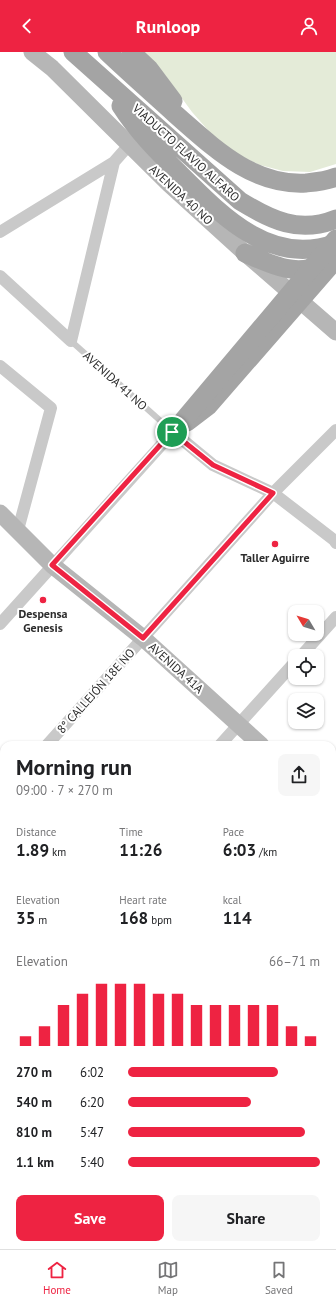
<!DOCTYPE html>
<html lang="en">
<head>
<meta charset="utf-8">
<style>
  body { margin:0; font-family:"PT Sans",sans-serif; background:#f6f6f6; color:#202124; height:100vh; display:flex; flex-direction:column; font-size:15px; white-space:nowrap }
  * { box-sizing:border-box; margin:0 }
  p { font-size:13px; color:#757577 }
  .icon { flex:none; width:22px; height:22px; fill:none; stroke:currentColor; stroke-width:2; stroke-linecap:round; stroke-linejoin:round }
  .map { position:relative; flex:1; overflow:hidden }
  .drawer { position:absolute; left:0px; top:689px; width:336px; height:508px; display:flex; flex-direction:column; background:#fff; border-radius:12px 12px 0 0; box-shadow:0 1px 3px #0004 }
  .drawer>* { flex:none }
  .needle { width:26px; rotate:308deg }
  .buttons { position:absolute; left:288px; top:553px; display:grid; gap:8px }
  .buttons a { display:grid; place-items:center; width:36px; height:36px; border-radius:8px; background:#fff; box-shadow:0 1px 3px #0004; font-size:20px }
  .pin { position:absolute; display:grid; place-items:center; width:34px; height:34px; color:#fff; margin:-17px; border:2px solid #fff; border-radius:50%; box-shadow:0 1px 4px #0007 }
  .round { display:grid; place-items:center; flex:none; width:42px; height:42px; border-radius:8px; background:#f6f6f6 }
  .head { display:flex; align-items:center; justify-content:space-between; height:68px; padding:0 16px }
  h1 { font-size:22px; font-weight:800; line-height:30px }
  .stats { display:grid; grid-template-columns:repeat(3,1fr); gap:6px; height:68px; padding:4px 16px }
  .stats div { display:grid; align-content:center }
  .stats b { font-size:17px; font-weight:800 }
  .stats small { font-size:11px; font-weight:400 }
  .stats p { font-size:11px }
  .chart { height:112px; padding:8px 16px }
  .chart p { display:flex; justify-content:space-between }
  .chart svg { width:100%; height:72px; margin-top:4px; stroke:#ee2342; stroke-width:6 }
  .primary-button { display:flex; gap:8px; margin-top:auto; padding:8px 16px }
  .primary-button a { flex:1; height:46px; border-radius:8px; background:#ee2342; color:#fff; font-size:16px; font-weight:800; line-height:46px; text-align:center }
  .primary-button a+a { background:#f6f6f6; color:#202124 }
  ul { padding:0 16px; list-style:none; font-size:13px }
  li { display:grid; grid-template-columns:64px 48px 1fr; align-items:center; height:30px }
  li i { height:10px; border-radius:5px; background:#ee2342 }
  header { display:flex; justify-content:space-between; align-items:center; height:52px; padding:0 16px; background:#ee2342; color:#fff; font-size:18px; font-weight:800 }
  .menu { display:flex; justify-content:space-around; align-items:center; height:56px; border-top:1px solid #e0e0e0; background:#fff; font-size:11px; color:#757577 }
  .menu a { display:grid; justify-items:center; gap:2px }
  .menu .active { color:#ee2342 }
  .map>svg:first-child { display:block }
  .green { fill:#e4ebd8 }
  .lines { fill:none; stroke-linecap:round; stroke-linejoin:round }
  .lane { stroke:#c9c9c9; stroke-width:6 }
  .street { stroke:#c9c9c9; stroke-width:12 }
  .secondary { stroke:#b6b6b6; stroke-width:17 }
  .primary { stroke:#a4a4a4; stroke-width:19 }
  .primary-bridge { stroke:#a4a4a4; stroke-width:19 }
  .route-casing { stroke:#fff; stroke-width:8 }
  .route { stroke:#ee2342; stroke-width:5 }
  .poi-dot { fill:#ee2342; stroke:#fff; stroke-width:1.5 }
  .labels { text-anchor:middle; stroke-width:4; stroke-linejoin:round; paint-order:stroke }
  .street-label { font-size:12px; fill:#2c2c2c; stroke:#fff }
  .poi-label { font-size:12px; font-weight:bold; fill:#2c2c2c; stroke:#fff }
</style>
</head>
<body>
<header><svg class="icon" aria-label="back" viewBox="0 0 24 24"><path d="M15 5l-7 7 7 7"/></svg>Runloop<svg class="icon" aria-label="person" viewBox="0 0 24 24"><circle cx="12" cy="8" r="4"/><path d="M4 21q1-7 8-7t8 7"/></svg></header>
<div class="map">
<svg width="336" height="1197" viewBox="0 0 336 1197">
  <rect width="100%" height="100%" fill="#fff"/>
  <path class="green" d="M144,0h192v112l-26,8 -27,-1 -23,-6 -22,-10 -24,-18 -22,-25 -27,-37z"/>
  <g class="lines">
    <path class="lane" d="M71,289l102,91"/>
    <path class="street" d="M0,180l114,-70
      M0,224l71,65 43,-179 15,-17
      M0,314l51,42 -33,122
      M0,572l173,-192 40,33 60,28 61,47 2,3
      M301,604l35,-39
      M47,693l226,-252 63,-63
      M220,693l75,-83
      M0,745l4,-4
      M0,872l4,3
      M0,938l4,-4
      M332,1172l4,3
      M188,1193l5,4"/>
    <path class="secondary" d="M32,0l20,16 117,116 76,69 91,79
      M0,461l52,52 91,73 118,107
      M332,757l4,3
      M332,979l4,-5
      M226,1197l3,-4"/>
    <path class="primary" d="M73,0l167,149c31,19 59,33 96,18
      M107,0c22,21 45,41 68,62 38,33 77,72 131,69 10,-1 21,-2 30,-6
      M131,0l18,17 24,32
      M121,54c16,25 37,46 58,67 42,42 92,95 157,70
      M245,201c23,10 51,25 76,11
      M187,370l21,-16 128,-147"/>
    <path class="primary-bridge" d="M176,377l160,-190"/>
  </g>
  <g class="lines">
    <defs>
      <path id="route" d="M172,380l41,33 60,28 -130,145 -91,-73z"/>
    </defs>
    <use href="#route" class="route-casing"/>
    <use href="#route" class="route"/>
  </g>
  <g class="poi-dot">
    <circle cx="275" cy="492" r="4"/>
    <circle cx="43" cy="548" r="4"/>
  </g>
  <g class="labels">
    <g class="street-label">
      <text transform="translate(186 101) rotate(42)" y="4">VIADUCTO FLAVIO ALFARO</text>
      <text transform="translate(181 143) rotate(43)" y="4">AVENIDA 40 NO</text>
      <text transform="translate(115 329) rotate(42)" y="4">AVENIDA 41 NO</text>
      <text transform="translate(176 616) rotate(42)" y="4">AVENIDA 41A</text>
      <text transform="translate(96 639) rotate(-48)" y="4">8° CALLEJÓN 18E NO</text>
    </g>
    <g class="poi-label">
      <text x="275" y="510">Taller Aguirre</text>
      <text x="43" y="566">Despensa<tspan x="43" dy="14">Genesis</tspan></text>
    </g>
  </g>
</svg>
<div class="buttons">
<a><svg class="needle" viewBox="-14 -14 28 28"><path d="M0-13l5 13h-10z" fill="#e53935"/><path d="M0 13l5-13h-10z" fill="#757577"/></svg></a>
<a><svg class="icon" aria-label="locate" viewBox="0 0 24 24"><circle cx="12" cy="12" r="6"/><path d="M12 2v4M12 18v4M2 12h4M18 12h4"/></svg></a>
<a><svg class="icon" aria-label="layers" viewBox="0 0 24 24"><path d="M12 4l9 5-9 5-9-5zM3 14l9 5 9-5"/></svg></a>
</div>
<div class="pin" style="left:172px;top:380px;background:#1e9e55"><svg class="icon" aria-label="arrive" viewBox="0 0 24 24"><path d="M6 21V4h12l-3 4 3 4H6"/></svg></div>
<section class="drawer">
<div class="head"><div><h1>Morning run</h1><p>09:00 · 7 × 270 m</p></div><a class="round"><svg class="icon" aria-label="share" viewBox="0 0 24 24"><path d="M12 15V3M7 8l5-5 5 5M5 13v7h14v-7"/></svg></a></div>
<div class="stats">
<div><p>Distance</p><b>1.89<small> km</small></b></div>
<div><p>Time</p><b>11:26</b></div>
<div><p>Pace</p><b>6:03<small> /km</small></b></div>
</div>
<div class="stats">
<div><p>Elevation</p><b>35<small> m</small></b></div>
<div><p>Heart rate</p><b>168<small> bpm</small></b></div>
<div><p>kcal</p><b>114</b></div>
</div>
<div class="chart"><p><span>Elevation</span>66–71 m</p>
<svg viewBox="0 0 160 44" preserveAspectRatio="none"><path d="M5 44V38M15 44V32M25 44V19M35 44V12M45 44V6M55 44V6M65 44V6M75 44V12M85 44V12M95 44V19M105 44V19M115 44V19M125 44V19M135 44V19M145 44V32M155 44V38"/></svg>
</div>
<ul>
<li><b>270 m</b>6:02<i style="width:78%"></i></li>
<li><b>540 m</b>6:20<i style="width:64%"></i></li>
<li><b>810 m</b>5:47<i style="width:92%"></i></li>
<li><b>1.1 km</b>5:40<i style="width:100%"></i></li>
</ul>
<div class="primary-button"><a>Save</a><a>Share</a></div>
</section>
</div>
<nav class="menu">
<a class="active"><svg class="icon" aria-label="home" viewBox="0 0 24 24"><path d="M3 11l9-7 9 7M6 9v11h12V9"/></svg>Home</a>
<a><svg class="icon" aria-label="map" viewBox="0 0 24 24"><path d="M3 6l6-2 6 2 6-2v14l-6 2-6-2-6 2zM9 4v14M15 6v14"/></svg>Map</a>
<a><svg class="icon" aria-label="saved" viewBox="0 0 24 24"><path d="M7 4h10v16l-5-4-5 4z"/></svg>Saved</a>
</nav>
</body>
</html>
